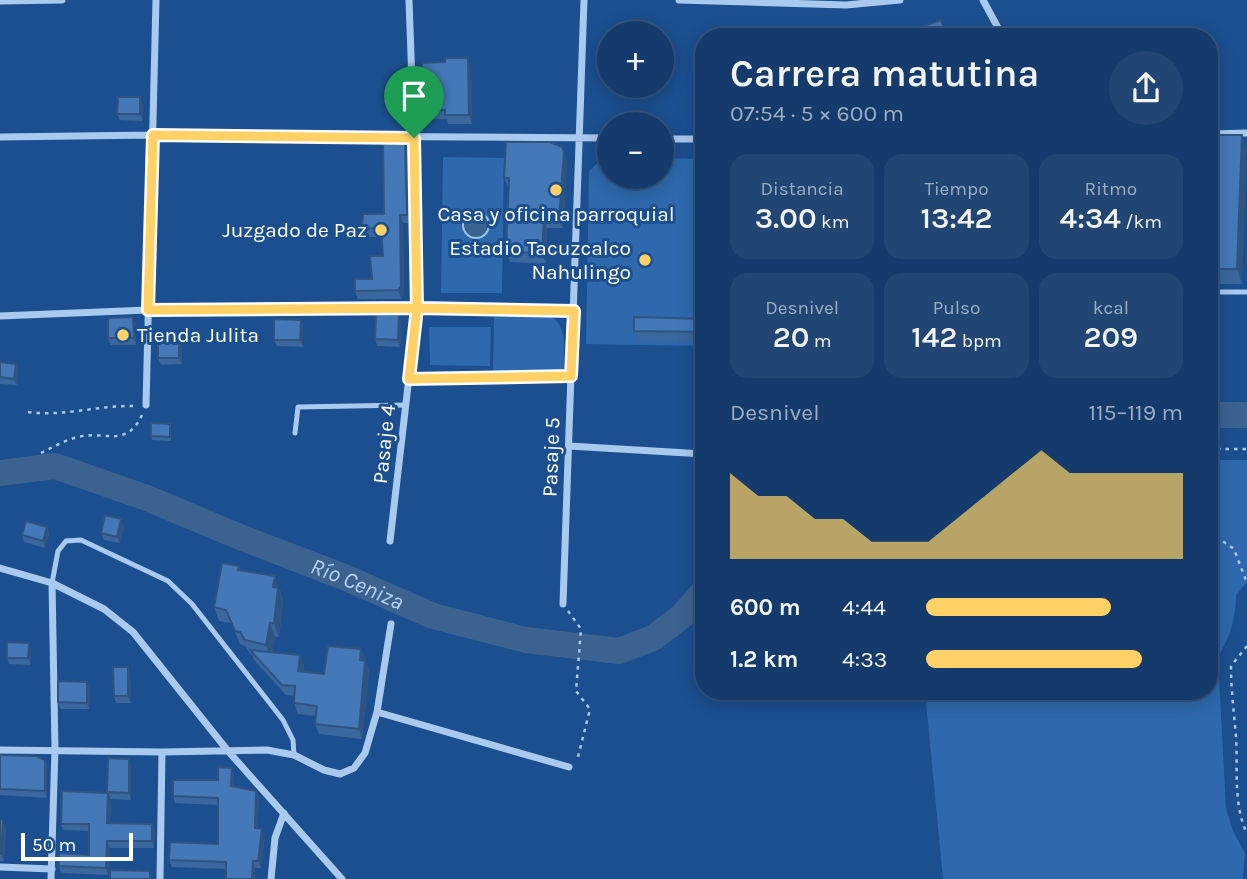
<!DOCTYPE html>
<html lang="es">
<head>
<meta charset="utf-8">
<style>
  body { margin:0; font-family:Karla,sans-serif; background:#214673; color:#f1f3f6; height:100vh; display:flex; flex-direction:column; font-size:26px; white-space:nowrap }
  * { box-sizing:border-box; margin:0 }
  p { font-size:23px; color:#9dadc1 }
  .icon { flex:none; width:38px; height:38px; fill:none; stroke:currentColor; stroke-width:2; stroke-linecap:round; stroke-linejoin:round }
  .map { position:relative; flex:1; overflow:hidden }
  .side { position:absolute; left:695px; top:28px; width:523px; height:672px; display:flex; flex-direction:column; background:#143b6b; border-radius:28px; box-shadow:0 4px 18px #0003,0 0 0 2px #33557e }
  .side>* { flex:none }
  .controls { position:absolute; left:597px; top:21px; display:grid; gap:14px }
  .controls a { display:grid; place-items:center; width:77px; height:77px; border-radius:50%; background:#143b6b; box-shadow:0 4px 18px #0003,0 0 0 2px #33557e; font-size:35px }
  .scale { position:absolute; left:21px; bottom:18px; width:112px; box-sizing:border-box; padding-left:7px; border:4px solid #fff; border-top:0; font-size:19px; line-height:24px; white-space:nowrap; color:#fff; -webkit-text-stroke:5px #1b4f8f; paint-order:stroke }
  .pin { position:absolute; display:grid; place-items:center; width:60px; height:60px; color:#fff; margin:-72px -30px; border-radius:50% 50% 50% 0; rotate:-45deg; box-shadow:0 0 7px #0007 }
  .pin .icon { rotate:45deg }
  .round { display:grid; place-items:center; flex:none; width:74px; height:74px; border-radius:37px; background:#214673 }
  .headline { display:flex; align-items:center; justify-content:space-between; height:119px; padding:0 35px }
  h1 { font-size:38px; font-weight:600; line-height:52px }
  .metrics { display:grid; grid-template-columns:repeat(3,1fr); gap:10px; height:119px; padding:7px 35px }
  .metrics div { display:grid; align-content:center; border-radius:18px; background:#214673; text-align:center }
  .metrics b { font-size:30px; font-weight:600 }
  .metrics small { font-size:19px; font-weight:400 }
  .metrics p { font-size:19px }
  .chart { height:196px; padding:14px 35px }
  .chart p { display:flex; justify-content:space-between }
  .chart svg { width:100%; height:126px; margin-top:7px; fill:#ffd166; opacity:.7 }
  ul { padding:0 35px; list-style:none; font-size:23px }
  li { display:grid; grid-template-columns:112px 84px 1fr; align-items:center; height:52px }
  li i { height:18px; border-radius:9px; background:#ffd166 }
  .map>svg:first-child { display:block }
  .green { fill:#2e69ad }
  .water { fill:#3c6290; stroke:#9cc4f0; stroke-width:2 }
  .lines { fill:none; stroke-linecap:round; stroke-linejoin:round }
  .river { stroke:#3c6290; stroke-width:26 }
  .path { stroke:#a9c9ee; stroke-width:2.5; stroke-dasharray:3.5 5; stroke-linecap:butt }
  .service { stroke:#a9c9ee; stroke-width:5 }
  .pedestrian { stroke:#a9c9ee; stroke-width:6 }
  .minor { stroke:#a9c9ee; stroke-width:7 }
  .wall { fill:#3a679d }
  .shaded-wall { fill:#305480 }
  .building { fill:#4478b7; stroke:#305480; stroke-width:2 }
  .route-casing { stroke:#fff; stroke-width:14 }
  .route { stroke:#ffd166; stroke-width:9 }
  .poi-dot { fill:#ffd166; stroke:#1b4f8f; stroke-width:2.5 }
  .labels { text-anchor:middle; stroke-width:6; stroke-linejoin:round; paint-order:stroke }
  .poi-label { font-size:21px; fill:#fff; stroke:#1b4f8f; text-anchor:end }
  .street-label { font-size:21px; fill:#fff; stroke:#1b4f8f }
  .water-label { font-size:23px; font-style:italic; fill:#b5d3f5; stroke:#1b4f8f }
</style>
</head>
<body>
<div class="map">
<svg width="1247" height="879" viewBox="0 0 1247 879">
  <rect width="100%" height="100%" fill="#1b4f8f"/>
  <path class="green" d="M443,157l61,1 -2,135h-61z
    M604,157h5v20h53v-19l41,1v187l-117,-2 3,-173z
    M494,317h57c18,9 12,39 13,57h-71z
    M429,327h62l-1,39 -60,-1z
    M1209,460h38v122l-11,13c0,23 -6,42 -18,62l8,152 7,22 12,22 -2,26h-300l-18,-188h284z"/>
  <path class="water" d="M463 225a13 13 0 1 1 26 0a13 13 0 1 1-26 0Z"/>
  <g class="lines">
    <g class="river">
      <path d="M1209,415h38"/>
      <path id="s1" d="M0,473l55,-7 92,32 93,39 104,40 89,39 93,24 93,11 34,-13 29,-22 22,-25"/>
    </g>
    <path class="path" d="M28,412c35,5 71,-7 107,-6
      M1209,452l9,-3h29
      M41,453c12,-6 24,-13 37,-16 27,-7 48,12 64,-22
      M1209,532l25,17 13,34
      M568,611l13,18 -5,62 14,18 -13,52
      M1247,646l-16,20c0,24 3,47 5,71 2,34 -3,66 11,97"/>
    <path class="service" d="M1209,292h38
      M409,379l162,-3
      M295,433l3,-26 108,-2
      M52,583l6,-32 8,-10 15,-1 87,41 24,23 91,116 10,20 1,15"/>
    <path class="pedestrian" d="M414,138l3,170"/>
    <path class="minor" d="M409,0l5,138
      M679,0l167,5 54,-5
      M983,0l20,37
      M0,1l62,-1
      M1209,134l38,-1
      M0,137l153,-2 456,3
      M662,139h42
      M0,316l148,-6 269,-2 157,3
      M146,405l10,-405
      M569,446l135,8
      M390,541l27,-233
      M0,568l52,15 52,26 29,23 95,119 114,128
      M563,604l21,-604
      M377,712l14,-88
      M0,750l162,2 105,-2 27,5 30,15 16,4 14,-6 11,-15 12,-41 192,55
      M0,867l52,2
      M51,879l4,-130 -3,-166
      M160,879l2,-127
      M271,879l4,-41 9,-25"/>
  </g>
  <path class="wall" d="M445,62l26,4 1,58h-24l-1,-5h-21l-3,-9z
    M143,104v17l-23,-1 -3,-6z
    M1209,135l33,149h-33z
    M562,147l5,15 -4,66h-16l-1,36 -36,-2 -4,-10 3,-63 -5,-11z
    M409,152l1,71h-7l1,71 -3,5h-43l-3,-8 17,-12 11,-23 -1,-19h-16l-4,-9 22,-14z
    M399,315l2,7 -1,25 -23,-1 -2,-7z
    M704,319v23l-67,-1 -3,-10z
    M301,320l2,7v20l-26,-1 -3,-6z
    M136,324v21h-25l-3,-7z
    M179,336l2,7 1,21 -21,1 -3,-7z
    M0,362l16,2 2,6 -1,15 -17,-1z
    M170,424l1,4v13l-19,-1 -1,-4z
    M124,526l-4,17 -16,-3 -3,-7z
    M47,527l2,7 -4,14 -21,-6 -2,-7z
    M239,566l1,4 40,20 3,11 -4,36h-4l-3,15 28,3 4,11 -1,6 21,2 37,-25 8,22 -7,68 -43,-5 -4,-10 1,-8 -18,-2 -4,-11 1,-7 -9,-1 -32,-35 -2,-6h-2l-5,-8 -5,-2 -9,-21 -12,-2 -5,-14z
    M29,643l2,7v15l-22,-1 -2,-6z
    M130,674l1,29h-15l-2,-7z
    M90,689l-1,20h-29l-2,-7z
    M0,755l45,5 2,7v31l-47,-3z
    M131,766v34l-20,-1 -1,24 42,1 3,7 -1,17h-44l-2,27 -47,-2 -2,-7 30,-11v-24l-26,-1 -2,-6 46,-31z
    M234,775v12l22,4 3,7 -2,31 8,6 -4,33h-6v11h-29v-10l-54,-2 -3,-7 49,-16v-39l-43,-2 -2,-7z
    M0,820l6,7 -2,34h-4z"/>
  <path class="shaded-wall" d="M468,58l3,8 1,58 -3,-9z
    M140,97l3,7v17l-3,-7z
    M1242,135l5,14 -5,135 -5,-15z
    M405,144l4,8 1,71 -3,-8z
    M564,152l3,10 -4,66 -4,-10z
    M400,215l3,8 1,71 -3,5 -3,-9z
    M544,217l3,11 -1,36 -4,-11z
    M399,315l2,7 -1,25 -2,-7z
    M133,317l3,7v21l-2,-7z
    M301,320l2,7v20l-3,-7z
    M179,336l2,7 1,21 -3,-6z
    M16,364l2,6 -1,15 -3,-6z
    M121,519l3,7 -4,17 -3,-6z
    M47,527l2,7 -4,14 -2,-7z
    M275,576l8,25 -4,36 -5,-14 -1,-36z
    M270,623l5,14 -4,22 -5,-14z
    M29,643l2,7v15l-3,-7z
    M361,649l4,11 -1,10 -4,-10z
    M300,655l4,11 -2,15 -4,-10z
    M365,661l4,10 -7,68 -3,-10z
    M128,667l2,7 1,29 -3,-7z
    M87,682l3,7 -1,20 -2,-6z
    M129,759l2,7v34l-2,-7z
    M45,760l2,7v31l-2,-7z
    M232,768l2,7v18l-3,-7z
    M256,791l3,7 -2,37 -2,-7z
    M108,793l3,7 -2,30 -2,-7z
    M3,820l3,7 -2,34 -3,-7z
    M152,824l3,7 -1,17 -2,-7z
    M262,829l3,6 -4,33 -3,-7z
    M107,841l3,7 -2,27 -2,-7z
    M253,861l2,7v11h-3z"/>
  <path class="building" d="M941,20l6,17h-38l-2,-5z
    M445,58h23l1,57h-24v-5h-22l-1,-47 23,-1z
    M118,97h22v17h-23z
    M1209,135h33l-5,134h-28z
    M506,142h44l12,5 2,5 -5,66 -15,-1 -2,36 -36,-1 3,-74h-5z
    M383,144h22l2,71h-7l1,71 -3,4 -43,1v-12h17l-2,-23h13l-2,-27 -19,-1 1,-14h21z
    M376,314l23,1 -1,25 -23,-1z
    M133,317l1,21h-26v-20z
    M634,317l70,2v13l-70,-1z
    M274,319l27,1 -1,20h-26z
    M179,336v22h-21v-21z
    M0,362l16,2 -2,15 -14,-2z
    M151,423l19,1v13l-19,-1z
    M105,515l16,4 -4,18 -16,-4z
    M26,521l21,6 -4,14 -21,-6z
    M222,563l17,3 -1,4 37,6 -2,11 5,1 -4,35h-4l-4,22 -21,-5 -5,-8 -5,-1 -9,-21 -12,-3z
    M7,642l22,1 -1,15h-21z
    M328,646l33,3 -1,11 5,1 -6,68 -44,-5 2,-18 -23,-3 1,-17 -13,-1 -32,-35 50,5 -2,16 26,3z
    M113,667h15v29h-14z
    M58,681l29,1v21l-29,-1z
    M0,755l36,1 9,4v31l-45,-2z
    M108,758l21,1v34l-22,-1z
    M218,767l14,1 -1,18 25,5 -1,37 7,1 -4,32h-5l-1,18h-26v-17l-57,-2 1,-18 48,2v-46l-45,-2v-16h45z
    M62,791l46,2 -1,30 45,1v17h-45l-1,27 -47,-2v-13l30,2v-31h-28z
    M0,820h3l-2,34h-1z
    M110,870l40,1v8h-40z"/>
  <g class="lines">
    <defs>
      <path id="route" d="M414,138l-261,-3 -5,175 269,-2 157,3 -3,65 -162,3 8,-71 -3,-170"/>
    </defs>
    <use href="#route" class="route-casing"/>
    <use href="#route" class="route"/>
  </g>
  <g class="poi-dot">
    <circle cx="556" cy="190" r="7"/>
    <circle cx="381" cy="230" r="7"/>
    <circle cx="645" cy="260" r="7"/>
    <circle cx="123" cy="335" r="7"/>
  </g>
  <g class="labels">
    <g class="poi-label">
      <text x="556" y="221" text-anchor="middle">Casa y oficina parroquial</text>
      <text x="367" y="237">Juzgado de Paz</text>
      <text x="631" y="255">Estadio Tacuzcalco<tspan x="631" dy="24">Nahulingo</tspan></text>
      <text x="137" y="342" text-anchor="start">Tienda Julita</text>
    </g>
    <g class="street-label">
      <text transform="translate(384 444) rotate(-84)" y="7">Pasaje 4</text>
      <text transform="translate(551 457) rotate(-88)" y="7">Pasaje 5</text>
    </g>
    <g class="water-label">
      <text dy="8" stroke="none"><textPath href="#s1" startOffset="380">Río Ceniza</textPath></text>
    </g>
  </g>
</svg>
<div class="controls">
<a>+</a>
<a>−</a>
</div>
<div class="scale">50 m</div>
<div class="pin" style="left:414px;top:138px;background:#1e9e55"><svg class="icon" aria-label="arrive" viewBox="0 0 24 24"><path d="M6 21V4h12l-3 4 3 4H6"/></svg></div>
<section class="side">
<div class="headline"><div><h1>Carrera matutina</h1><p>07:54 · 5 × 600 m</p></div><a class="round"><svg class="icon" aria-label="share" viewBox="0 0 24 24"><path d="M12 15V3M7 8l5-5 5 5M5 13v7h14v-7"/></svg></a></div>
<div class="metrics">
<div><p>Distancia</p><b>3.00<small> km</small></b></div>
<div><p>Tiempo</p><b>13:42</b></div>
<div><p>Ritmo</p><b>4:34<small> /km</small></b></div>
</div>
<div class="metrics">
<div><p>Desnivel</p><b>20<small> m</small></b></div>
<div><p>Pulso</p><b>142<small> bpm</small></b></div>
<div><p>kcal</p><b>209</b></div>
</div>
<div class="chart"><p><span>Desnivel</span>115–119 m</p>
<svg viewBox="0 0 160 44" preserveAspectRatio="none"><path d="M0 44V14L10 22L20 22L30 30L40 30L50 38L60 38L70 38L80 30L90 22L100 14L110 6L120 14L130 14L140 14L150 14L160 14V44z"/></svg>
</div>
<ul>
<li><b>600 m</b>4:44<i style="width:72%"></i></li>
<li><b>1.2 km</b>4:33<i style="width:84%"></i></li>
</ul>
</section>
</div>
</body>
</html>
